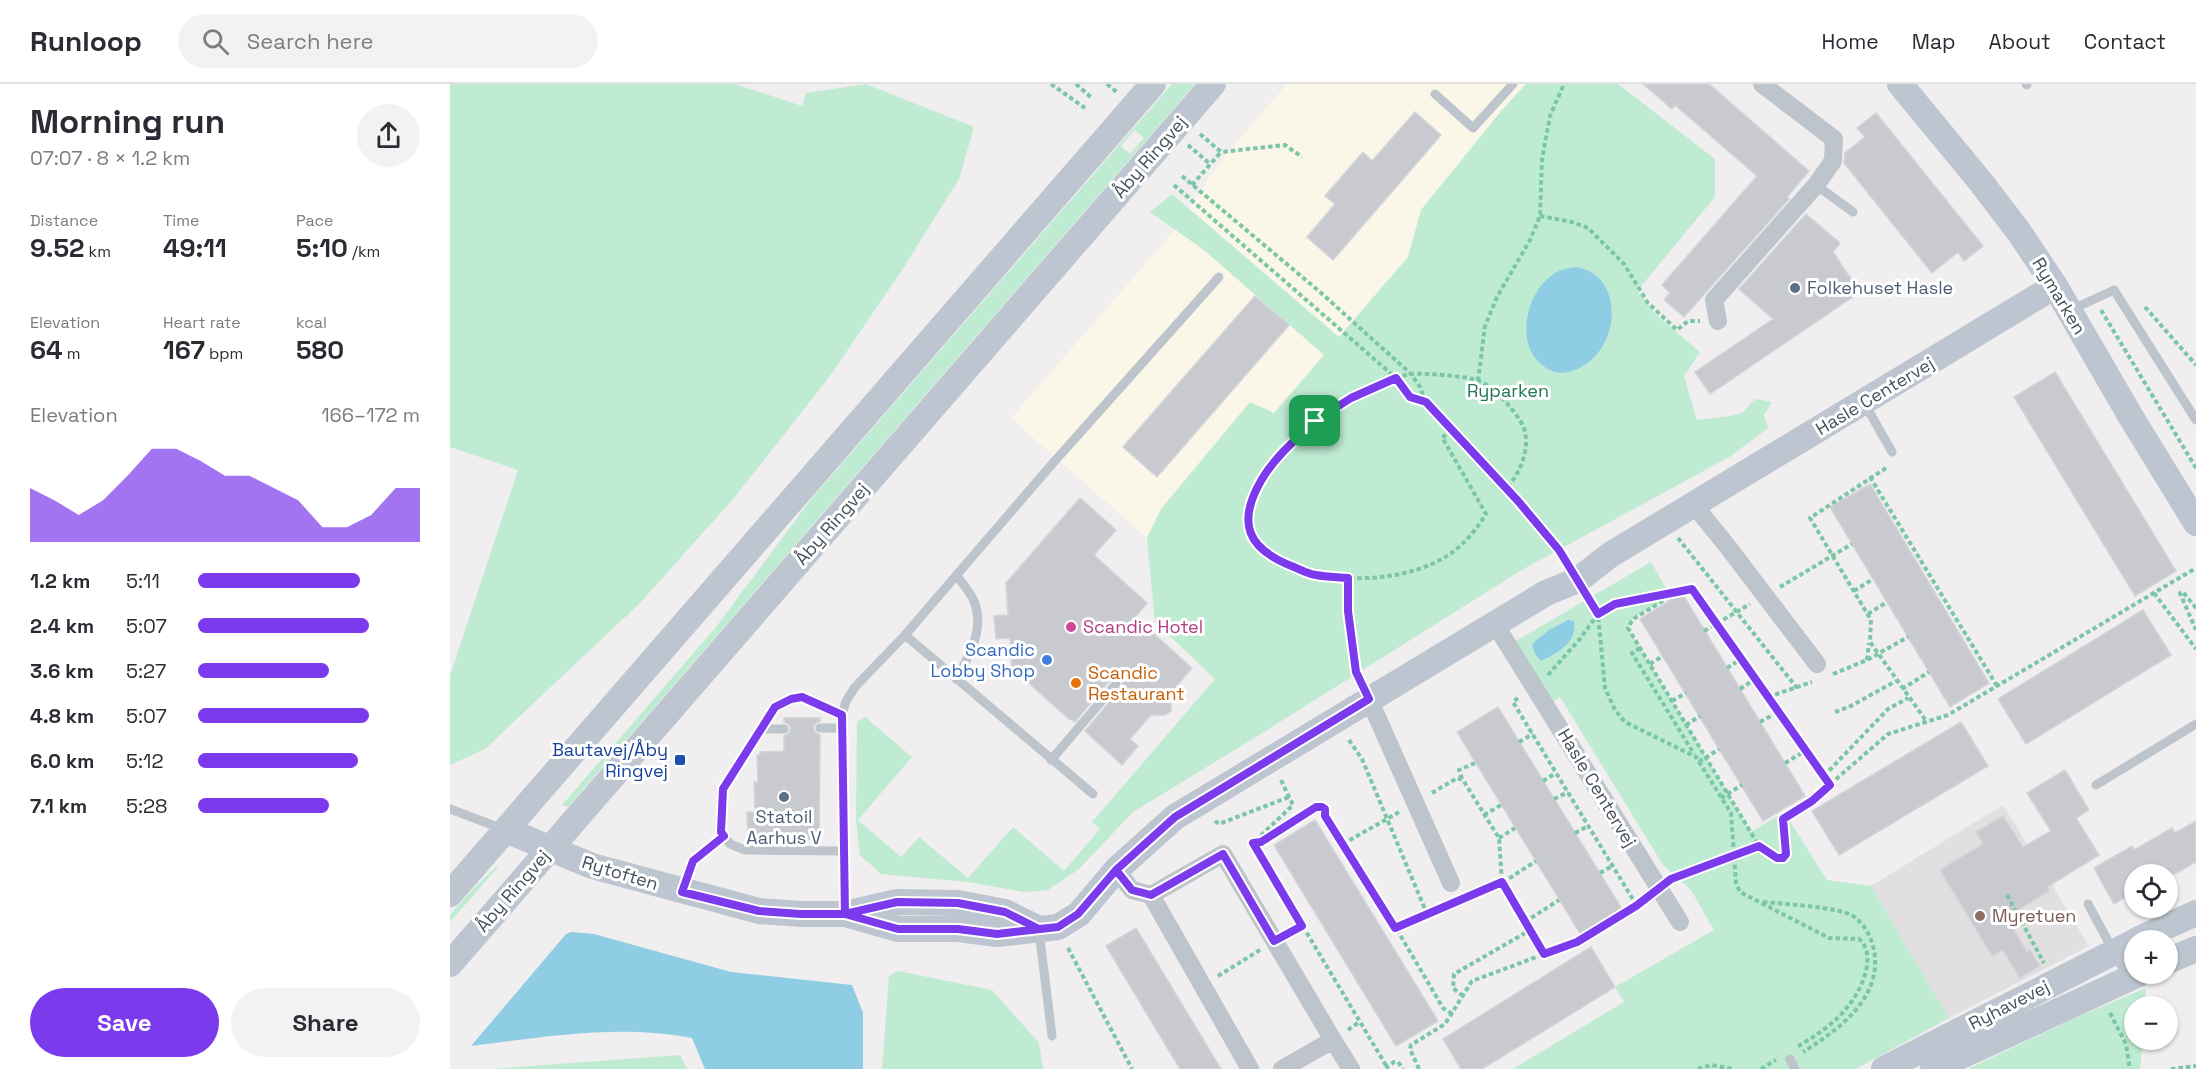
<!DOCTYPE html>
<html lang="en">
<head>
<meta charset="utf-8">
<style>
  body { margin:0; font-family:"Space Grotesk",sans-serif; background:#f2f2f3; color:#2b2b33; height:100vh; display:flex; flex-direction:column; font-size:22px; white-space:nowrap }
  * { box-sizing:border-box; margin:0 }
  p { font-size:20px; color:#7c7c81 }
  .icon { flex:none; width:33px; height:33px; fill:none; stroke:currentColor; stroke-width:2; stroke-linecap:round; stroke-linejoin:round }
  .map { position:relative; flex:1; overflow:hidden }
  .side { display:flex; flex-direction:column; background:#fff; width:450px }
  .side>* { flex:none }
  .tools { position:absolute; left:1674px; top:780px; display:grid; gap:12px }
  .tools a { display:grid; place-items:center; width:54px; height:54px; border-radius:50%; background:#fff; box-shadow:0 2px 4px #0004; font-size:30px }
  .pin { position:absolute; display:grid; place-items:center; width:51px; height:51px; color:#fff; margin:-26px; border-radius:12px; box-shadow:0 3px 9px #0006 }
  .round { display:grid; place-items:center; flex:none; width:63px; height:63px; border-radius:32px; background:#f2f2f3 }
  .head { display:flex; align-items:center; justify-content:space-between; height:102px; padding:0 30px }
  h1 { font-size:33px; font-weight:600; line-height:45px }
  .metrics { display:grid; grid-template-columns:repeat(3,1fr); gap:9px; height:102px; padding:6px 30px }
  .metrics div { display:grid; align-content:center }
  .metrics b { font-size:26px; font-weight:600 }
  .metrics small { font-size:16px; font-weight:400 }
  .metrics p { font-size:16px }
  .chart { height:168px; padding:12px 30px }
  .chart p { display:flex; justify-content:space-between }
  .chart svg { width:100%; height:108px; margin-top:6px; fill:#7c3aed; opacity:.7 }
  .action { display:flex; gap:12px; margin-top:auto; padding:12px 30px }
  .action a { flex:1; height:69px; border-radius:36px; background:#7c3aed; color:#fff; font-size:24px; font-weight:600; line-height:69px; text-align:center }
  .action a+a { background:#f2f2f3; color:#2b2b33 }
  ul { padding:0 30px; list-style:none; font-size:20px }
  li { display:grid; grid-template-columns:96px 72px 1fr; align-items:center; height:45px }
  li i { height:15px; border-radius:8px; background:#7c3aed }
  header { display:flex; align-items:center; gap:36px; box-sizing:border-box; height:84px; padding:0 30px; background:#fff; border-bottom:2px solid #e1e1e2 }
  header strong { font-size:28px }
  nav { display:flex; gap:33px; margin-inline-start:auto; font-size:21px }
  .search { width:420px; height:54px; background:#f2f2f3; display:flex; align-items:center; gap:15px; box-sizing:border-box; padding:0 21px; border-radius:33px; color:#7c7c81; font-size:22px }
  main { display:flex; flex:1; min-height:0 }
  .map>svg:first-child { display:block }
  .commercial { fill:#faf6e8 }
  .education { fill:#e1dfdf }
  .green { fill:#bfebd3; fill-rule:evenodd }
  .water { fill:#8fcde5 }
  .building { fill:#c8cad0; stroke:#d2d4d9; stroke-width:1.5 }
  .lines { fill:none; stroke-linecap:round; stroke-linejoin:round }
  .path { stroke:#7ac6a6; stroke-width:4; stroke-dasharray:4.5 3; stroke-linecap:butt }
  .lane { stroke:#bdc4cc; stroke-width:9 }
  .street { stroke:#bdc4cc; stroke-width:18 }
  .secondary { stroke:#bdc5d0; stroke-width:26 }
  .route-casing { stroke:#fff; stroke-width:12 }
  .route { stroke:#7c3aed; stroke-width:8 }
  .service-dot { fill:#5c6f8a; stroke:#fff; stroke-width:2 }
  .hotel-dot { fill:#d1479c; stroke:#fff; stroke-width:2 }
  .shop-dot { fill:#3f7fe0; stroke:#fff; stroke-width:2 }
  .food-dot { fill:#e8710a; stroke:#fff; stroke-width:2 }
  .transit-dot { fill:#1a4fb4; stroke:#fff; stroke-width:2 }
  .education-dot { fill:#8d6e63; stroke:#fff; stroke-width:2 }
  .labels { text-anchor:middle; stroke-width:6; stroke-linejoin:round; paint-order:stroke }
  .street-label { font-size:18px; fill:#47505a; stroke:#fff }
  .service-label { font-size:18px; fill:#4e5e75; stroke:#fff; text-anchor:start }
  .park-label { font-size:18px; fill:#1e7550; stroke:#fff }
  .hotel-label { font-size:18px; fill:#b23c85; stroke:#fff; text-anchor:start }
  .shop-label { font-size:18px; fill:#366cbe; stroke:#fff; text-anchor:end }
  .food-label { font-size:18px; fill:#c56008; stroke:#fff; text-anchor:start }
  .transit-label { font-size:18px; fill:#164399; stroke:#fff; text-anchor:end }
  .education-label { font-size:18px; fill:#785e54; stroke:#fff; text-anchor:start }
</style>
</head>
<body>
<header>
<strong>Runloop</strong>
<div class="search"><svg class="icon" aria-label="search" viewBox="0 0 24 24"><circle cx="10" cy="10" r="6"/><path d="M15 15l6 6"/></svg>Search here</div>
<nav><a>Home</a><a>Map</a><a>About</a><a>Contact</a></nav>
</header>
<main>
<section class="side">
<div class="head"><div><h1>Morning run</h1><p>07:07 · 8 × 1.2 km</p></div><a class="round"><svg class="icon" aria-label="share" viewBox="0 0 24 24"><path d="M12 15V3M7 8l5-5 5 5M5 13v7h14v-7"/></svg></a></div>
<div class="metrics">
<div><p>Distance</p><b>9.52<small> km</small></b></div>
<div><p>Time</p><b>49:11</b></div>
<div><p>Pace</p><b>5:10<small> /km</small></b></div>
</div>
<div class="metrics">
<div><p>Elevation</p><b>64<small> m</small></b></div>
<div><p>Heart rate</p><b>167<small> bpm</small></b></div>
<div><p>kcal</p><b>580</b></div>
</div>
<div class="chart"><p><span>Elevation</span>166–172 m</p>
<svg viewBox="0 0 160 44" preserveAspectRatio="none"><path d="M0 44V22L10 27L20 33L30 27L40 17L50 6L60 6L70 11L80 17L90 17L100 22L110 27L120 38L130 38L140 33L150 22L160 22V44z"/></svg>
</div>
<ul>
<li><b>1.2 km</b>5:11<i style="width:73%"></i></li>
<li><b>2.4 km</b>5:07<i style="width:77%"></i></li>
<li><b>3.6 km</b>5:27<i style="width:59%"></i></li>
<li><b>4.8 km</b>5:07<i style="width:77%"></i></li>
<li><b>6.0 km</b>5:12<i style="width:72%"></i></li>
<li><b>7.1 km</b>5:28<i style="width:59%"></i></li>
</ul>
<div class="action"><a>Save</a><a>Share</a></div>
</section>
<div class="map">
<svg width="1746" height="985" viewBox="0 0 1746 985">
  <rect width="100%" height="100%" fill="#f0eeee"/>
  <path class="commercial" d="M837,0h239l-24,26 -81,100 -13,47 -134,157 -113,95 -14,29 -136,-120 163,-187 48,-72z"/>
  <path class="education" d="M1553,721l86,141 -140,72 -78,-132z"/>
  <path class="green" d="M0,0h285l67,22 4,-13 60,-9 108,43 -15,52 -55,88 -74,109 -96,122 -94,105 -155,146 -35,16v-89l68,-206 -68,-23z
    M722,0h23l-627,723 -6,-2 154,-178 96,-129zM685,46l9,8 -14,16 -9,-8z
    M1076,0h92l97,75v38l-78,94 18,23 45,38 -16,24 13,44 34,-4 11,-3 13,-14 17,3 -8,13 4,13 -37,28 -211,115 -251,158 -136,83 -54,57 -31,21 -24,2 -56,-10 -87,-8 -21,-19 -4,-35 1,-98 8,-5 47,40 -54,63 43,37 18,-20 49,41 45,-51 51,44 36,-42 -8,-7 123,-143 -60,-57 -8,-84 14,-29 89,-107 24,11 50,-58 -120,-105 -54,-38 22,-18 167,143 69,-80 13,-47 81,-100z
    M1201,478l20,35 -38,21 -5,10 123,204 33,-20 43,68 44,6 78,132 -93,51h-343l111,-67 -9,-15 99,-57 -23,-40 -28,-25 -103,-168 -8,5 -38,-60z
    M47,782l1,1 -48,55v-7l23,-26z
    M448,887l94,19 47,53 4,26h-161l7,-93z
    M1696,904l-1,18h-11v34h9l-3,29h-172l107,-51z
    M230,971l7,14h-196z"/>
  <path class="water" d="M1127,183c52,10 43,93 -9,105 -13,3 -23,-3 -32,-13 -19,-23 -8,-66 15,-83 7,-6 16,-8 26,-9z
    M1118,536l6,1c3,23 -16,31 -33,40l-6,-7 -3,-10 17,-14z
    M121,848l23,2 137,38 121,13 11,28v56h-158l-13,-31c-74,-14 -147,-1 -221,8l95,-112z"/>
  <path class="building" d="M1193,0h66l100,87 -22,26 2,2 -105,118 -20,-17 6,-7 -8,-8 95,-109 -82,-71 -3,4z
    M965,28l26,23 -108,125 -26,-23 28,-33 -10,-8 38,-44 9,9z
    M1426,29l107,133 -19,15 -6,-9 -26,21 -88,-110 1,-10 20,-16 -8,-9z
    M1356,130l34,29 -7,9 27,40 -150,102 -15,-22 78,-53 -34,-30z
    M805,212l34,29 -132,152 -34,-30z
    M1605,288l121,199 -41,25 -121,-199z
    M1420,400l119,199 -39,24 -120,-200z
    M630,414l36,32 -22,25 53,48 -12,14 57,51 -24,28 3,9v6l-6,4h-14l-21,24 8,7 -16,19 -37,-34 36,-43 2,-3 -2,-6 -4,-2 -6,2 -36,43 -4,-3 -1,1 -58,-52 -2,-30 -14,1 -2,-23 14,-1 -2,-32z
    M1232,509l123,203 -42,25 -123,-202z
    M1693,526l28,45 -145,89 -28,-45z
    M1048,623l124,202 -41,26 -124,-203z
    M334,634h36v3l-4,2 -3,4 2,5 5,3 -1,104 -71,1 -1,-28h8l-1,-30h4l-1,-27h3v-3l24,-1v-15l5,-3 2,-5 -3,-4 -4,-2z
    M1511,638l27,44 -149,89 -27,-44z
    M1615,686l24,40 -13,8 23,37 -52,32 2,4 -43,26 21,35 3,-2 10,16 -20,12 -17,-28 -11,6 -52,-86 43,-26 -7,-12 27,-16 20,31 28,-16 -24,-38z
    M865,736l123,201 -42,25 -122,-201z
    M1746,737v41l-21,12h-41v18l-20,12 -20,-36 38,-22 2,4 38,-22 3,5z
    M686,844l85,141h-41l-74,-123z
    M1141,863l24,40 -133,82h-21l-18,-30z"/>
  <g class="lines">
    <path class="path" d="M601,0l34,24
      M626,0l17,15
      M657,0l11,9
      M750,50l21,18 64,-7 17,12
      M738,61l22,19
      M732,92l138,116 91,82 9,13 6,16 92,98 48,60
      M724,101l222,193 14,19 16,6
      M742,101l29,-33
      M1090,132l32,6 16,6 36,36 24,39 29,27 11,-9h12
      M1695,223l51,58
      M1651,226l95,158
      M1028,297l7,-55 12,-29 33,-57 10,-24 2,-57 8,-43 14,-32
      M1003,348l-11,5 44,77c-14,22 -28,38 -52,49 -47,22 -122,21 -166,-9 -9,-6 -20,-16 -19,-28 1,-35 15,-50 37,-75 25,-30 56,-50 91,-65 11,-4 23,-11 35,-12 13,-1 56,2 67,7 10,4 18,12 25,19 7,8 15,17 19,26 9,20 -3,48 -17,63
      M1436,384l-76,50 61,102 -1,22 57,80
      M1420,393l127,209
      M1228,454l119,150
      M898,494l1,33 7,61 4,8
      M1330,503l72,-43
      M1404,507l19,-12
      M1226,509l-43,26 -5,9 131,218
      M1704,509l42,56
      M1138,514l10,16 7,74 10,22 10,12 71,35 35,56 5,70 4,9 89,46 30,1c19,16 2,52 -11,67 -12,17 -33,30 -51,41
      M1746,524l-13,-16 -3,1 16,37
      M1418,530l19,-12
      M1254,547l46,-27
      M1190,564l-8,5 62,101
      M1417,576l2,-17
      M1200,580l13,-8
      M1277,584l14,-9
      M1383,590l34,-14 41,-23
      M1098,591l31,-35 19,-26 17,-9 77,-16 138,196
      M1290,605l15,-10
      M1452,605l27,-17
      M1318,613l44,-15
      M1068,614l-5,4 124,204
      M1222,617l14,-8
      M1385,628l14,-5 47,-26
      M1310,638l18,-10
      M1236,641l14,-9
      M899,656l13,19 65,155
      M1069,658l14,-8
      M1249,678l20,-13
      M1335,679l20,-12
      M1374,692l64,-67 20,-11
      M1012,695l-3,-9 16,-7
      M831,696l12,25 -40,38 134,224
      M1093,697l13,-8
      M982,709l25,-15 6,2 36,58 3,45 34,-22
      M1271,714l21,-13
      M1104,715l14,-7
      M1034,731l17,-10
      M765,737l4,3 70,-27
      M1125,749l13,-7
      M1049,754l16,-10
      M804,759l7,-1 55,-35h6l3,2v7l71,112
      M893,760l56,-32
      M240,787l3,-10 21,-17
      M1150,789l12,-7
      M1224,794l85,-32 18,12h6l3,-4 -3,-35 29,-19 76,-66 60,-19 248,-147
      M1557,811l37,68
      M1015,814l37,-15 27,44
      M1313,818c19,2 77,5 90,14 12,8 18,21 21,34 9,48 -36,80 -71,102
      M1075,838l34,-22
      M840,848l12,-6
      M618,864l64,121
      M768,892l42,-26
      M1013,912l-10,-8 1,-14 71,-41 4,-6 15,27
      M1660,929l16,31 4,25
      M1002,930l-9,-6 -47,-80 57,-24
      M898,946l11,-8
      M938,985l-1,-2 7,-5h4l5,7
      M969,985l-9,-20 1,-4 34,-21 27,-43 105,-39 67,-42
      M1248,985l13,-4 22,4
      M1311,985l15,-9
      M1721,985l25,-3"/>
    <path class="lane" d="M1576,0l1,1
      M985,10l38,34 40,-44
      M1366,101l37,27
      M1621,226l43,-20 82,130
      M1412,321l9,10 21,37
      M455,551l188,159
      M506,595c14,-24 30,-52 17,-80 -4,-8 -11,-16 -16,-23
      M392,631l-40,-18 -11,2 -16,8 -52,82 -2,43 9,12 15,6 100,1
      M370,644h22
      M311,645h23
      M601,676l65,-76
      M1646,701l100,-61
      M0,725l53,20
      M1638,820l39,72
      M395,827l-3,-196 4,-14 9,-14 50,-52 148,-172 166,-186
      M589,847l13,105
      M1340,975l5,10"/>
    <path class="street" d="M1268,237l-4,-21 102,-115 17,-24 1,-22 -72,-55
      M1244,421l34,42 89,117
      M1045,540l185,298
      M919,615l82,184
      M666,786l16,20 19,5 99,174
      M701,811l72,-41 110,186
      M832,985l51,-29 18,29"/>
    <path class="secondary" d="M1450,0l80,97 39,51 36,54 76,131 65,106
      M56,746l86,36 167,45 43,3h43l52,-12 61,1 47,9 34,17
      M0,810l703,-810
      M395,830l53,15h60l39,5 61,-7 21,-13 37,-44 59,-53 371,-224 32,-13 32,-25 445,-269
      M1687,856l59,-27
      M1718,877l28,-12
      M0,880l763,-880
      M1434,985l250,-127
      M1483,985l206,-95"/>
  </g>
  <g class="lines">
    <defs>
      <path id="route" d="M865,337c-18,17 -40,36 -53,58 -26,44 -15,70 32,88 7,3 14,7 22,8 10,2 21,2 32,3v33l8,61 13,27 -194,118 -59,53 -38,44 -20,13 -61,7 -39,-5h-60l-53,-15 -3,-199 -40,-18 -11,2 -16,8 -52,82 -2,43 3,4 -31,25 -11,31 77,19 42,3h44l52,-12 61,1 47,9 34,17 19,-2 20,-13 38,-44 16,20 19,5 72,-41 51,87 28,-15 -49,-83 8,-1 55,-35h6l3,2v7l70,112 107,-46 42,72 33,-12 59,-36 35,-27 88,-33 18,12h6l3,-4 -3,-35 29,-18 18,-16 -138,-196 -77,15 -17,10 -39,-64 -41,-49 -92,-99 -16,-5 -14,-19 -45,20 -36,23"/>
    </defs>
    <use href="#route" class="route-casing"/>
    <use href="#route" class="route"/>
  </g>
  <g class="service-dot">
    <circle cx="1345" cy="204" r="6"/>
    <circle cx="334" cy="713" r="6"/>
  </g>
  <circle class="hotel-dot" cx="621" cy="543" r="6"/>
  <circle class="shop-dot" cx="597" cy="576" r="6"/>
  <circle class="food-dot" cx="626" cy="599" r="6"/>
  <rect class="transit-dot" x="224" y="670" width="12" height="12" rx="3"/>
  <circle class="education-dot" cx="1530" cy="832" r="6"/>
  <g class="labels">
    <g class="street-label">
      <text transform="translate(700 73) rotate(-49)" y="6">Åby Ringvej</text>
      <text transform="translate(1609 212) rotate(59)" y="6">Rymarken</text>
      <text transform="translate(1425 312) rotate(-31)" y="6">Hasle Centervej</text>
      <text transform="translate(382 440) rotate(-49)" y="6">Åby Ringvej</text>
      <text transform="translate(1147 704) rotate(59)" y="6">Hasle Centervej</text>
      <text transform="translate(170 789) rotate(17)" y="6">Rytoften</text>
      <text transform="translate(63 807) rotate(-49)" y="6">Åby Ringvej</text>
      <text transform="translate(1559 921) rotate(-27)" y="6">Ryhavevej</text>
    </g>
    <g class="service-label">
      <text x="1357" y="210">Folkehuset Hasle</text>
      <text x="334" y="739" text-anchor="middle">Statoil<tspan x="334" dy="21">Aarhus V</tspan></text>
    </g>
    <g class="park-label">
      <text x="1058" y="313">Ryparken</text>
    </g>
    <g class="hotel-label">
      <text x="633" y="549">Scandic Hotel</text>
    </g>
    <g class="shop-label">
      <text x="585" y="572">Scandic<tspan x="585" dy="21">Lobby Shop</tspan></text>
    </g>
    <g class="food-label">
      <text x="638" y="595">Scandic<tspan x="638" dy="21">Restaurant</tspan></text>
    </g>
    <g class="transit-label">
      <text x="218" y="672">Bautavej/Åby<tspan x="218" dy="21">Ringvej</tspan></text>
    </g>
    <g class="education-label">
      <text x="1542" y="838">Myretuen</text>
    </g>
  </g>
</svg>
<div class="tools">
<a><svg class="icon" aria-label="locate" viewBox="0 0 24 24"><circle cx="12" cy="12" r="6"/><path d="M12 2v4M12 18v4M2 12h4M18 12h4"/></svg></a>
<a>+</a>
<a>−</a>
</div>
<div class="pin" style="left:865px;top:337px;background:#1e9e55"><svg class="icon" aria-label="arrive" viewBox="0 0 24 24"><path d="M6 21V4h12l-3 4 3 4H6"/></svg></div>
</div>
</main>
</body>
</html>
